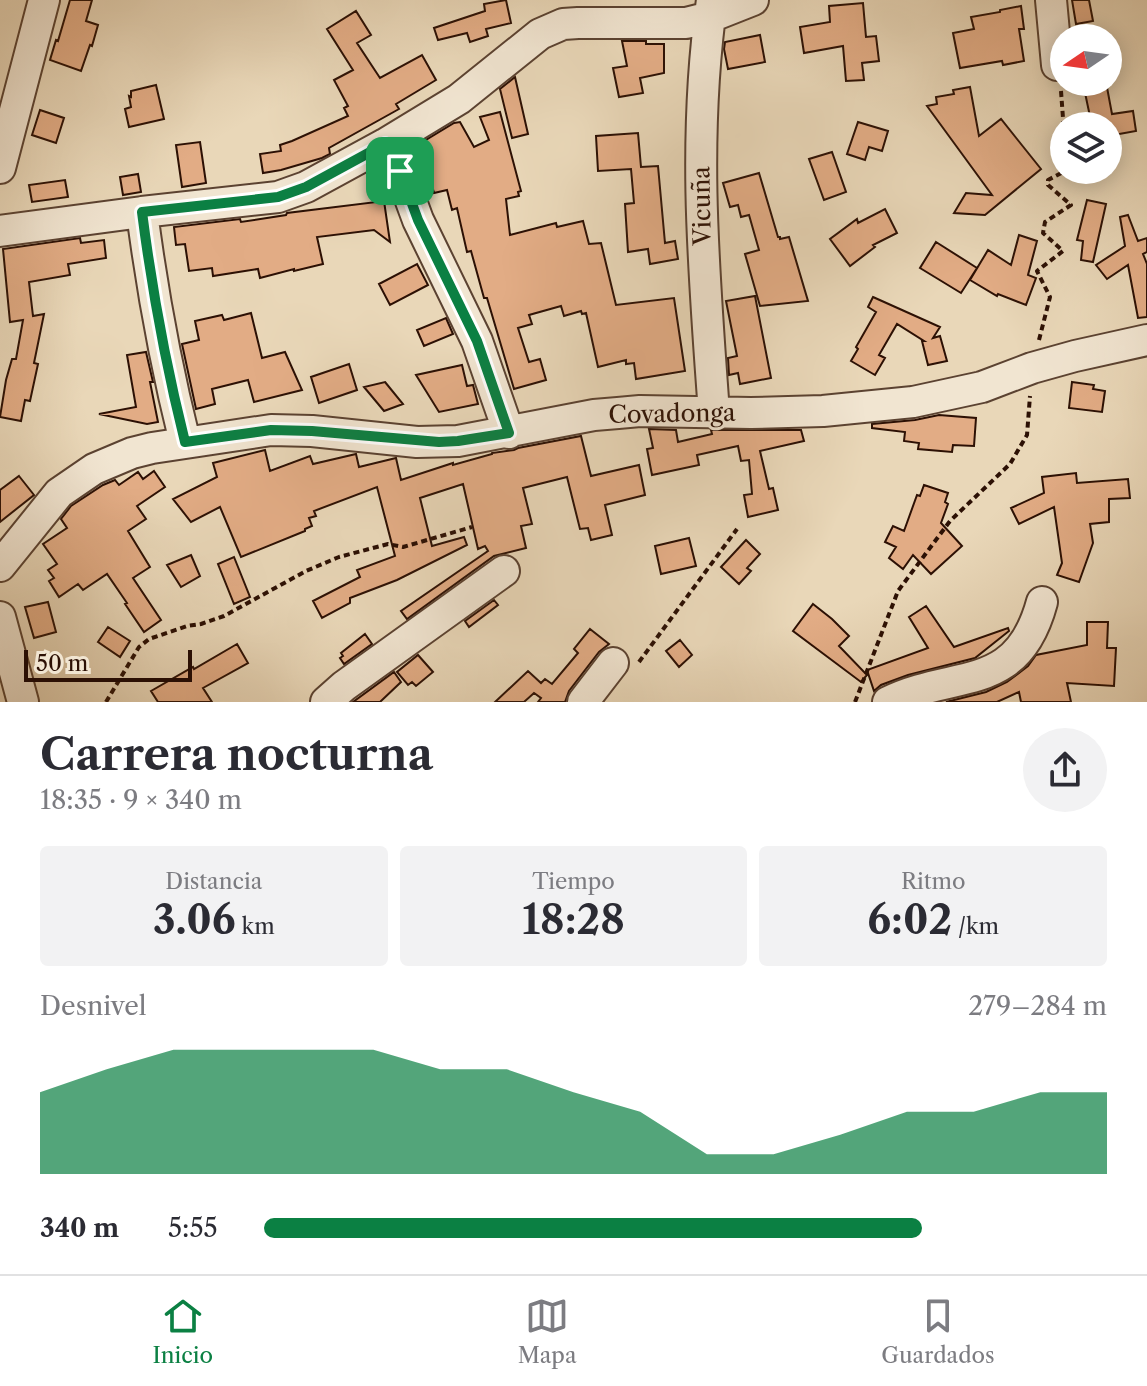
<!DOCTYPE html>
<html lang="es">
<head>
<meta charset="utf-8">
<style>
  body { margin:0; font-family:"Libre Caslon Text",serif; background:#f2f2f3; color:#2b2b33; height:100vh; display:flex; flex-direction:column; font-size:30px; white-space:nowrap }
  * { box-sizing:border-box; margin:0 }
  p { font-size:26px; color:#7c7c81 }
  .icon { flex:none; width:44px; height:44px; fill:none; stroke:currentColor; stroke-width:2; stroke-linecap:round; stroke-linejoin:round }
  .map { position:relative; height:702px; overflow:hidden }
  .sheet { display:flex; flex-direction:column; background:#fff; flex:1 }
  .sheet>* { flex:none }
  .needle { width:52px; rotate:257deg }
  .buttons { position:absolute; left:1050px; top:24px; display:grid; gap:16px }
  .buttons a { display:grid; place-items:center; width:72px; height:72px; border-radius:50%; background:#fff; box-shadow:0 4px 20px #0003; font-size:40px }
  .scale { position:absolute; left:24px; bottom:20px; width:168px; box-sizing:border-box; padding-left:8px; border:4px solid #2c1004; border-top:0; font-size:22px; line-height:28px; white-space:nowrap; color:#2c1004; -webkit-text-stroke:6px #f1e5d1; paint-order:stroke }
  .pin { position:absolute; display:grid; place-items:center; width:68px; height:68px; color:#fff; margin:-34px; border-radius:16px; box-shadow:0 4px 12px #0006 }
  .round { display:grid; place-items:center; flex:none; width:84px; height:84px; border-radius:42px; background:#f2f2f3 }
  .overview { display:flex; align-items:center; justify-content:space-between; height:136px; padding:0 40px }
  h1 { font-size:44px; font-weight:700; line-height:60px }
  .metrics { display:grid; grid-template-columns:repeat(3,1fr); gap:12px; height:136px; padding:8px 40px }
  .metrics div { display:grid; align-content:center; border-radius:8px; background:#f2f2f3; text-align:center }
  .metrics b { font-size:40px; font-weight:700 }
  .metrics small { font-size:22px; font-weight:400 }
  .metrics p { font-size:22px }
  .chart { height:224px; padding:16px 40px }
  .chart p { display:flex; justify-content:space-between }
  .chart svg { width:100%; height:144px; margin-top:8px; fill:#0b8043; opacity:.7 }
  ul { padding:0 40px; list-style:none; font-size:26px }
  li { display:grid; grid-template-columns:128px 96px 1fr; align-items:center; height:60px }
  li i { height:20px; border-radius:10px; background:#0b8043 }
  .tab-bar { display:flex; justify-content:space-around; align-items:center; height:112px; border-top:2px solid #e1e1e2; background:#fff; font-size:22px; color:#7c7c81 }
  .tab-bar a { display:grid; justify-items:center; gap:4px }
  .tab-bar .active { color:#0b8043 }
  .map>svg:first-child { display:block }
  .building { fill:#e2ac85; stroke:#2c1004; stroke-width:2 }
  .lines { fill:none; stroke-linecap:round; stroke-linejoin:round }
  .minor-casing { stroke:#5b4231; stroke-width:34 }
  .path { stroke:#2c1004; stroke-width:4; stroke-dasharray:6 4; stroke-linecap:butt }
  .minor { stroke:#f1e5d1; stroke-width:30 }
  .route-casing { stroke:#fff; stroke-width:16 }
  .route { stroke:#0b8043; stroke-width:10 }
  .labels { text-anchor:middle; stroke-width:6; stroke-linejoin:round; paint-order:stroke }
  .street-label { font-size:24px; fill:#2c1004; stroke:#f1e5d1 }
</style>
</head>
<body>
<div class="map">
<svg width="1147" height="702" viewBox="0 0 1147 702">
  <rect width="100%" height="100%" fill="#e9d7b8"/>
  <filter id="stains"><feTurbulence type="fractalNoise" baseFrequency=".0025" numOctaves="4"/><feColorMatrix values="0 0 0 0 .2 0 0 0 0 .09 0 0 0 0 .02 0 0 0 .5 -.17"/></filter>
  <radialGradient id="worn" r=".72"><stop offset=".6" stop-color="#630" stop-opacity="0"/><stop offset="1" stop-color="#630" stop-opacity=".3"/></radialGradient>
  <path class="building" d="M70,0h22l-6,21 12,4 -6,21 -2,-1 -9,26 -31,-11 6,-20 2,1z
    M506,0l5,23 -25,6 2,7 -18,6 -3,-9 -29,7 -4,-12 51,-17 -1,-7z
    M1072,0h17l4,21 -17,3z
    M863,3l3,34 10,-1 3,25 -17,2 2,17 -18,1 -3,-35 -39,7 -4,-26 30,-5 -1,-16z
    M1021,6l3,23h-5l5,32 -21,4 -1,-4 -42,7 -7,-35 21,-4 -3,-12 29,-5v-2z
    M356,11l15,24 -14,8 23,35 42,-23 14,25 -40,24 3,5 -70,39 1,6 -8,4 -41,12 -18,3 -3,-19 21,-3 -1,-6 12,-4 56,-25 -4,-8 4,-2 -14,-26 19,-10 -26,-41z
    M760,35l5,27 -37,7 -4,-20 1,-7z
    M622,41h24v3h18v29l-24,5 3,15 -24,4 -6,-29 14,-2z
    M515,77l13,57 -16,4 -12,-49z
    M1099,82h7l6,32 21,-3 3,20 -28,5v-10h-16l-8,-38 15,-3z
    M156,85l8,34 -35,8 -4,-18 6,-2 -2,-11 2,1v-6z
    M970,87l9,49 22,-17 40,50 -56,46 -31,-2 12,-20 26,2 -65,-89 10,-2 -1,-7 18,-3 -1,-4z
    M40,110l24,8 -8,25 -24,-8z
    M500,112l21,79 -3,1 1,4 -13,3 4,36 46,-12 1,4 26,-6 6,23 12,-1 15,62 58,-7 11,73 -49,8 -2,-16 -8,1v-4l-28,7 -12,-54 -4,1 -1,-3 -17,5 -3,-10 -32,9 3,9 -14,4 11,34 11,-3 6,21 -32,9 -27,-91h-3l-13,-47 -4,1 -10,-44 -5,2 -5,-20 -13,3 -5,-19 -5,1 -5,-19 -5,2 -3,-9 43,-26 6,-1 14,25 15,-7 -9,-23z
    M858,122l30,9 -6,20 -13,-4 -4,13 -18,-6z
    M638,133l3,34 17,-1 7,77 10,-2 3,18 -28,5 -2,-15 -20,3 -3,-48 9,-1 -3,-34 -33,2 -2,-35z
    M200,142l6,41 -24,4 -6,-42z
    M832,152l14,40 -22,8 -15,-41z
    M759,173l19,64h2v2l9,-2 19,64 -48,5 -15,-52 14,-4 -10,-35 -8,2 -3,-12 -8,2 -7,-24z
    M138,174l3,18 -18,3 -3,-18z
    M65,180l3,17 -36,5 -3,-17z
    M1087,200l19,4 -13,58 -12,-2 2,-19 -6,-1z
    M384,201l6,41 -16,-12 -57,7 6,27 -29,7v-2l-34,9 -2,-9 -45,7 -1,-8 -23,3 -4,-27 -9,1 -2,-18 66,-8 1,3 45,-7 1,-2z
    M885,209l12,24 -24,12 2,2 -25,19 -20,-27 27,-20 1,4z
    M1128,215l10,26 9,-3v14l-4,2 4,10v53l-9,1 -10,-53 -21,14 -11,-14 29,-19 -5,-29z
    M1019,235l18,6 -9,34 8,3 -10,27 -28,-11 -1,2 -27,-16 18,-30 23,15z
    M80,238l1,5 23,-3 2,18 -38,6 2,11 -41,7 4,34 11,-2 -10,49 4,1 -8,37 -5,-1 -4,21 -21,-4 6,-37 6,-21h4l7,-39 -13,2 -7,-73z
    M936,242l41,26 -16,25 -41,-25z
    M417,264l11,21 -38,20 -11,-21z
    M755,296l16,82 -31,6 -2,-11 -9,2 -1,-17 9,-2 -11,-55z
    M873,297l67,30 -7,11 7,-2 7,25 -19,4 -6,-24h2l-27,-17 -18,31 6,3 -10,17 -24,-14 7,-12 -2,-2 20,-35 -8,-5z
    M251,313l11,45 23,-6 17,38 -48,12 -6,-22 -36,9 3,15 -19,5 -14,-65 17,-4 -4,-19 27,-6 2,5z
    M446,318l7,16 -29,12 -7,-16z
    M146,352l7,30h-3l8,40 -11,2 -48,-10 37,-7 -9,-52z
    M349,364l8,26 -38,13 -8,-26z
    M462,365l5,21 6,-1 5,19 -39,8 -23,-37z
    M385,382l18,22 -19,7 -20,-24z
    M1072,382l22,3 -1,4 12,2 -3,21 -33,-4z
    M939,415l37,3 -2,28 -21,-1 -1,7 -34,-3 1,-6 -15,-2 1,-9 -33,-4v-4l43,-4z
    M649,429l27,1 2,12 34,-8 -1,-4h90l3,11 -44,10 9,38 4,-1 5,22 -30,7 -4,-22 8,-1 -3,-34 -8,1 -3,-15 -41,9 2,10 -47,10 -5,-26 6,-1z
    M581,436l10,40 48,-11 6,30 -40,10 7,30 -21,5 -3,-12 -8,1 -13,-52 -44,11 9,36 -11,2 5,22 -32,8 -87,63 -6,-8 87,-60 -3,-5 -7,3 -15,-65 -43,14 12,48 32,-9 3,8 -70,35 -47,18v5l-28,15 -9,-17 47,-24 -3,-7 38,-14 -18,-69 -63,24 2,5 -7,2 3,8 -7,3v2l-64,26 -21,-50 -29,15 -18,-23 44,-22 -4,-14 52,-13 5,21 40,-15 3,8 43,-10 3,13 37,-9 5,22 52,-17v2l39,-11v-1l22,-3 4,-2z
    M154,471l11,16 -28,19 9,13 -18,12 22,36 -17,11 28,42 -17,12 -19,-28 2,-1 -20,-29 -24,16 -5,-6 -19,13 -10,-16 5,-3 -6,-8 9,-6 -14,-20 24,-16 -6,-9 10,-13 32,-21 12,-5 4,5 19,-13 5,7z
    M1076,473l1,10 51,-4 2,19 -21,1v23l-19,2 3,19 -14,39 -22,-7 5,-12 -8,-56 -35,17 -8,-16 33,-15 -2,-16z
    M19,476l15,19 -34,27v-32z
    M924,485l24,8 -3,9 3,2 -7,19 21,23 -31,28 -18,-19 -10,14 -14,-11 7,-11 -11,-5 8,-16 11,5 13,-36 3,1z
    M689,538l7,28 -35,8 -6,-28z
    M746,540l14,14 -13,14 4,3 -12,13 -18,-17z
    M191,555l9,21 -19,11 -14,-22z
    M234,557l16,40 -16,7 -16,-40z
    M494,600l4,5 -29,22 -4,-6z
    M48,602l8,30 -22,6 -9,-31z
    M813,604l19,15 17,17 -10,10 28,29 -6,7 -68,-51z
    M926,606l28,41 54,-19 1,3 -34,27 -67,17 -27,10 -7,6 -7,-21 61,-22 -19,-31z
    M1087,622h21l-1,26h9l-2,38 -47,-3 4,19h-50l-2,-10 -22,10h-51l40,-10 21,-10 21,-16 8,-11 51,-10z
    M108,627l22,14 -10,16 -22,-15z
    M590,629l19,15 -10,8 -30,39 -4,11h-27l3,-4 -7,-5 -10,9h-29l33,-31 13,12 4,-4 7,5 26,-31 -4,-4z
    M365,634l7,10 -28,20 -4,-6 3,-2 -2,-3z
    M680,640l12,15 -13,12 -13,-16z
    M237,644l11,19 -45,25 9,14h-54l-7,-11 42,-24 1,2z
    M418,655l15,17 -17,14 -4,-4 -4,3 -11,-13z
    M394,672l7,10 -21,20h-27z"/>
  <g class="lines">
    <defs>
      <path id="minor" d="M712,0c-20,140 -8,273 2,413
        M1051,0l6,65
        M385,144l15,27 18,49 59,121 32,92
        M0,168l44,-168
        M142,212c10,78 24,154 43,230
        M0,231l142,-19 136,-15 28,-10 79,-43 74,-45 81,-65 23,-10 15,-1h108l24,-6 43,-17
        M0,566l59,-73 35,-24 38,-16 20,-5 119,-18 41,1 105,11 41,-1 136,-26 24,-2 22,-2 111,2 72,-2 90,-9 69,-15 50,-19 43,-12 72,-16
        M0,617l23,85
        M326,702l18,-16 160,-115
        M583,702l30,-39
        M888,702c67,-33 129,-7 154,-100"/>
    </defs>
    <use href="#minor" class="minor-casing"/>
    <path class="path" d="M1061,91l3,41
      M1039,340l11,-43 -13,-26 26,-20 -20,-18 2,-11 26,-17 -23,-20v-5l19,-10
      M639,662l98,-133
      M106,702l33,-55 10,-8 38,-13 14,-2 23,-8 82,-45 33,-14 49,-13 15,3 69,-20
      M855,702l43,-111 52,-70 60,-57 17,-29 3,-39"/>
    <use href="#minor" class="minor"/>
  </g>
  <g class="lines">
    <defs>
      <path id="route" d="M385,144l15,27 18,49 59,121 32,92 -51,8 -19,1 -127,-11 -41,-1 -86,12c-19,-76 -33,-152 -43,-230l136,-15 28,-10z"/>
    </defs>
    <use href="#route" class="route-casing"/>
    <use href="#route" class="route"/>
  </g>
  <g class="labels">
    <g class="street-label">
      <text transform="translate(702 206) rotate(-91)" y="8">Vicuña</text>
      <text transform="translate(672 414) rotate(-1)" y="8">Covadonga</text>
    </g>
  </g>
  <rect width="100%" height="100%" filter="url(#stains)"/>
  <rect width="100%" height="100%" fill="url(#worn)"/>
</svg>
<div class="buttons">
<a><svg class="needle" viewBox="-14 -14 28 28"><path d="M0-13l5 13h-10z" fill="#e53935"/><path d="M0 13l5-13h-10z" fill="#7c7c81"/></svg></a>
<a><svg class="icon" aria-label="layers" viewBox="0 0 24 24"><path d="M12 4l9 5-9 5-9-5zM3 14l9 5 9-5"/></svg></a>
</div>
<div class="scale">50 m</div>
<div class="pin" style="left:400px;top:171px;background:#1e9e55"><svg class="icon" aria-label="arrive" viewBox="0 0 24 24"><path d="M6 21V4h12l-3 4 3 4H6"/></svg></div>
</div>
<section class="sheet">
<div class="overview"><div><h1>Carrera nocturna</h1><p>18:35 · 9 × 340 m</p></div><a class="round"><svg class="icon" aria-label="share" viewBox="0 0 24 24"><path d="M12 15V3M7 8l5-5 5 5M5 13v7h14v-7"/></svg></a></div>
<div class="metrics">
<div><p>Distancia</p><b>3.06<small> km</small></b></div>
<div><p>Tiempo</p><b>18:28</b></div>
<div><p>Ritmo</p><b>6:02<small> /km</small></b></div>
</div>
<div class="chart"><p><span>Desnivel</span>279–284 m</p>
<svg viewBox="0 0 160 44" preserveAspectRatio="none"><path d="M0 44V19L10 12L20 6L30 6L40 6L50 6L60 12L70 12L80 19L90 25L100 38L110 38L120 32L130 25L140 25L150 19L160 19V44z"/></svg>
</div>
<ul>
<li><b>340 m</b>5:55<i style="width:78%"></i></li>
</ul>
</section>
<nav class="tab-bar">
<a class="active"><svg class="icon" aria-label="home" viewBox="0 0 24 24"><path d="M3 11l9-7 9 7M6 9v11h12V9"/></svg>Inicio</a>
<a><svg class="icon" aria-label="map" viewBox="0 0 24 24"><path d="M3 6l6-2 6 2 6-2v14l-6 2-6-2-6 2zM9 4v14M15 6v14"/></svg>Mapa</a>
<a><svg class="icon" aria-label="saved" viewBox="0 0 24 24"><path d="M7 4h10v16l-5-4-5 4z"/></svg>Guardados</a>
</nav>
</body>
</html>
